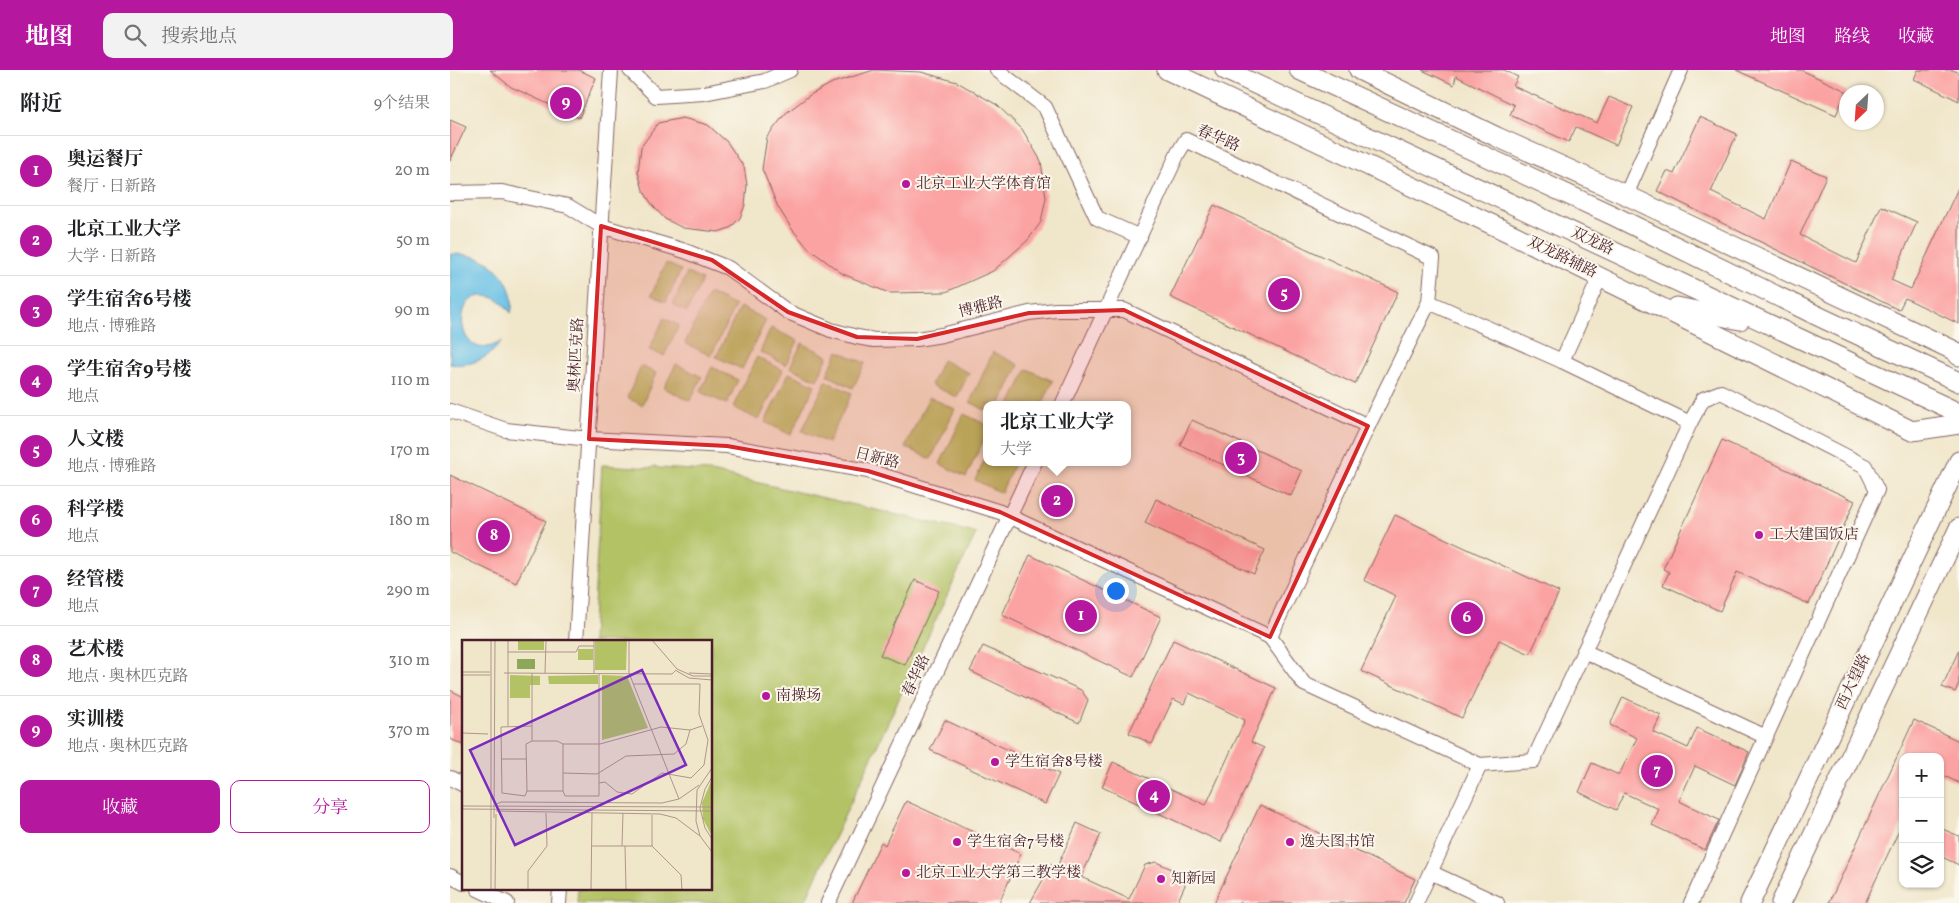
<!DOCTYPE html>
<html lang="zh">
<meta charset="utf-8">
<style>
:root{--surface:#fff;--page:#f2f2f2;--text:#202124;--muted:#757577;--line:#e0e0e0;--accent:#b5179e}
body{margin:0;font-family:Vollkorn,"Noto Serif SC",serif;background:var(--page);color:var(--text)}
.controls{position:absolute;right:15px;bottom:15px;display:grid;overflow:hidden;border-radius:10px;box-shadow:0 1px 4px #0004}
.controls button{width:45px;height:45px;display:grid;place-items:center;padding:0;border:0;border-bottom:1px solid var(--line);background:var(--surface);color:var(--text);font:25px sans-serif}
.compass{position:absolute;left:1389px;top:15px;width:45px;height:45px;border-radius:50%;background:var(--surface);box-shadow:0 1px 4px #0004;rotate:205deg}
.you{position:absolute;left:665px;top:520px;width:18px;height:18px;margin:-12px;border:4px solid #fff;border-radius:50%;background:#1a73e8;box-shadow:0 0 0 8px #1a73e833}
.badge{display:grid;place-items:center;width:32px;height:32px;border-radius:50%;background:var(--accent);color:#fff;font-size:16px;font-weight:700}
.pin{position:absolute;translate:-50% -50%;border:2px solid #fff;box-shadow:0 1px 5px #0006}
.popup{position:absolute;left:533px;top:331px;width:148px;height:65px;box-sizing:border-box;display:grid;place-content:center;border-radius:10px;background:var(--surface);filter:drop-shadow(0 1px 4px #0005);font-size:16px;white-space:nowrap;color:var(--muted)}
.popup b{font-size:19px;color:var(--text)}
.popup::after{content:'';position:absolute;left:50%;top:100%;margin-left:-10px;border:10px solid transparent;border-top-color:var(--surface)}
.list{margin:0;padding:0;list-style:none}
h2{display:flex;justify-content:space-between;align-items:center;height:65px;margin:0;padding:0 20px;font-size:21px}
h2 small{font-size:16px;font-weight:400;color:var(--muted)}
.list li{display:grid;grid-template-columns:32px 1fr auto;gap:15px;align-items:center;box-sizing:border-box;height:70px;padding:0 20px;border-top:1px solid var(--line)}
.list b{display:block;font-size:19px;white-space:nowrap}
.list p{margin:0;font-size:16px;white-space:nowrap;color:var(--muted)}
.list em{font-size:16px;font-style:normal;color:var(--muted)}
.actions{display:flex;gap:10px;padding:15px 20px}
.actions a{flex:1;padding:11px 0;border:1px solid var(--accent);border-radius:10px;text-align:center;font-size:18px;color:var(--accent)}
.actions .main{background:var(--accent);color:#fff}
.icon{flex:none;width:28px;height:28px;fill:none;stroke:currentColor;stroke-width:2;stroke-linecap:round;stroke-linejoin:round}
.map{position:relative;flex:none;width:1509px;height:833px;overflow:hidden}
header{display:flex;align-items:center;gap:30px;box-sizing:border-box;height:70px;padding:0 25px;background:var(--accent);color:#fff}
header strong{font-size:24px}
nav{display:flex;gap:28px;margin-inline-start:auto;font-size:18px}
.search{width:350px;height:45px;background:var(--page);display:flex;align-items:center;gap:12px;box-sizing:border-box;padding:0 18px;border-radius:10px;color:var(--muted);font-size:19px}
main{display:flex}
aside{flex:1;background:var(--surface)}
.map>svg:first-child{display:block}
</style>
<header>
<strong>地图</strong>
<div class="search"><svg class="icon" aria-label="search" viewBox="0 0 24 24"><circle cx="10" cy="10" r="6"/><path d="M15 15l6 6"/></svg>搜索地点</div>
<nav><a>地图</a><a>路线</a><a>收藏</a></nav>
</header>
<main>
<aside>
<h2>附近<small>9个结果</small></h2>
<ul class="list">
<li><span class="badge">1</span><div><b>奥运餐厅</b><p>餐厅 · 日新路</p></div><em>20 m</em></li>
<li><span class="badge">2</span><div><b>北京工业大学</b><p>大学 · 日新路</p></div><em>50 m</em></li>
<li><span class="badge">3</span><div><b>学生宿舍6号楼</b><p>地点 · 博雅路</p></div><em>90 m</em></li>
<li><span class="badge">4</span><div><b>学生宿舍9号楼</b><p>地点</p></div><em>110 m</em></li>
<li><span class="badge">5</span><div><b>人文楼</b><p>地点 · 博雅路</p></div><em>170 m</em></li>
<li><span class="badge">6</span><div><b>科学楼</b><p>地点</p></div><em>180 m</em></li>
<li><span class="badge">7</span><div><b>经管楼</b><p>地点</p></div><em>290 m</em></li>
<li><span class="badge">8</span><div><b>艺术楼</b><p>地点 · 奥林匹克路</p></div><em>310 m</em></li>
<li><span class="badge">9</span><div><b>实训楼</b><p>地点 · 奥林匹克路</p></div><em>370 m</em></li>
</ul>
<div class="actions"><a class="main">收藏</a><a>分享</a></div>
</aside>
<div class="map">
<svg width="1509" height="833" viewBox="0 0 1509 833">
<rect width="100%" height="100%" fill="#fbf7ec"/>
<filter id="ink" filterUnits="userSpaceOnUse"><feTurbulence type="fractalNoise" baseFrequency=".02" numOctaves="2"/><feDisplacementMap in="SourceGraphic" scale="10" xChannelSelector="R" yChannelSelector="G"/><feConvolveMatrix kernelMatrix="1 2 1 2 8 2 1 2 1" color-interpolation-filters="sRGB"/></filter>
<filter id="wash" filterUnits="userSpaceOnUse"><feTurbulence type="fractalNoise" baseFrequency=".0096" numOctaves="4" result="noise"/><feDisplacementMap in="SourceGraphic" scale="20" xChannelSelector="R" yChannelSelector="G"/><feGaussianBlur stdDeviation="1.12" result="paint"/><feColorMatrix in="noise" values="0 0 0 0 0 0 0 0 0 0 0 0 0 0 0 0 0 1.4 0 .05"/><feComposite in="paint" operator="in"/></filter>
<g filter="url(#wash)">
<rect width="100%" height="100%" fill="#f0e6ca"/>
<!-- green -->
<g fill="#b2c265" stroke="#7e7048">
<path d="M216 193 231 200 216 232 201 225Z"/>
<path d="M237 203 252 210 237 242 223 235Z"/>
<path d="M259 223 285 236 261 286 235 273Z"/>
<path d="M290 237 316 250 292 299 266 287Z"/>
<path d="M214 248 229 255 214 286 199 280Z"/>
<path d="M321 258 348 271 336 295 310 282Z"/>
<path d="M352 273 378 286 367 310 340 297Z"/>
<path d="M388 281 415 293 403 318 377 305Z"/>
<path d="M543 282 569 295 550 335H537V341L520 332Z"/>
<path d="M307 287 333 300 309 350 283 337Z"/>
<path d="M492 290 519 303 507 327 481 315Z"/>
<path d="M226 294 252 307 240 331 214 318Z"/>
<path d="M191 296 206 303 192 335 177 328Z"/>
<path d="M262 297 288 310 277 334 250 322Z"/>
<path d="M577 299 603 311 592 335H560Z"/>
<path d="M339 303 365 315 341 365 315 352Z"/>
<path d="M376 311 402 323 378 373 352 361Z"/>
<path d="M479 327 505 339 481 389 455 377Z"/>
<path d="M514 344 537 355V363L516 407 490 394Z"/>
<path d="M537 385V392H565L551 423 525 410Z"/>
<path d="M152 395 202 398 204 396 209 398 257 401 526 463 354 833H127L128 819H261V572H142Z"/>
</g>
<!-- water -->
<path fill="#69c1e6" stroke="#5a7088" d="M0 184C11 184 21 185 31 189 51 197 67 222 61 243 53 232 46 226 32 226 0 226 8 299 52 271 40 288 21 297 0 294Z"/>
<g id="blocks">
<!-- building -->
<g fill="#fba3a2">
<path d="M40 0H129L146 8 129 48 61 17Z"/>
<path d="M424 0 471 2 507 12 547 35 572 59 591 91 596 128 591 152 578 170 543 201 496 222 439 223 393 204 358 178 342 159 328 137 312 99 317 67 336 43 360 25 382 13Z"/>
<path d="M972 0H1054L1068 7 1063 16 1147 53 1159 27 1183 37 1166 75 1126 57 1119 72 1060 45 1064 35 1006 6 1004 15Z"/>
<path d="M1286 0H1351L1396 21V33L1392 31 1386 45Z"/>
<path d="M1468 0H1503L1509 3V31L1464 9Z"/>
<path d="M1250 47 1287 64 1261 122 1316 149 1341 91 1376 106 1350 165 1406 193 1431 136 1467 152 1441 210 1461 219 1509 116V254L1455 228 1449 240 1207 121 1217 101 1224 104Z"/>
<path d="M233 48 258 55 277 72 294 97 297 115 295 135 290 148 280 158 268 162 233 158 215 149 203 136 193 120 188 102 191 77 208 53Z"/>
<path d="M0 50 16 57 0 91Z"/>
<path d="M764 135 948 222 905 314 720 227Z"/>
<path d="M742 350 852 401 841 426 730 375Z"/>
<path d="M1272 370 1405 431 1359 534 1287 502 1270 541 1213 515 1219 502 1213 499Z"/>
<path d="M0 405 96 451 66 513 0 482Z"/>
<path d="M706 429 815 480 804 504 695 453Z"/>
<path d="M945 445 1109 522 1080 584 1049 570 1012 648 911 601 946 526 914 510Z"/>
<path d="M580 485 711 547 683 607 552 545Z"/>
<path d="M465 510 489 521 455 595 430 585Z"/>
<path d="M723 570 826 618 801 672 814 678 771 772 652 717 663 692 756 735 795 650 739 623 734 634 723 629 702 674 679 663Z"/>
<path d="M533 576 631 620 638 630 629 653 520 601Z"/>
<path d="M1509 580V613L1505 622 1492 617Z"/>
<path d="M0 620 14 627V675L0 669Z"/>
<path d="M1173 627 1211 645 1203 662 1238 678 1247 658 1299 682 1285 715 1245 696 1229 731 1269 750 1255 780 1202 755 1209 739 1174 723 1166 740 1129 722 1142 693 1169 705 1187 668 1160 655Z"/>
<path d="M495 650 609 704 595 734 480 680Z"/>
<path d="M1464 650 1509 671V713L1490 704V687H1453V752L1415 833H1379Z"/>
<path d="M456 731 571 784 549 833H402L431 772 435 775Z"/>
<path d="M810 735 965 809 954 833H764Z"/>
<path d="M627 753 651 764 631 807 679 829 695 795 706 792 731 803 735 815 727 833H580L602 794 607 797Z"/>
<path d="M1490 758 1509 766V795L1490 786Z"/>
</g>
</g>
</g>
<g filter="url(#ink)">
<use href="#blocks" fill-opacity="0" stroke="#846563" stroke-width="1"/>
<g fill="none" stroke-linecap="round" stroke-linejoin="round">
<defs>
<g id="minor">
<path d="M180 0 206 26 254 23 315 11 340 0"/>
<path d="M547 0 595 37 647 148 690 167"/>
<path d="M0 123 52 122 118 136 151 156 235 181 278 198 338 242 381 260 407 267 424 270 467 269 492 265 579 243 606 240H674L918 356"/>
<path d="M1176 125 1231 0"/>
<path d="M979 232 1112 291 1240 353 1083 691 1030 695 854 614 820 567 918 356Z"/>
<path d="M1112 291 1150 207"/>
<path d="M612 335 728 83 736 70 983 188 979 232"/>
<path d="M0 341 56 360 139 369 277 376 418 401 550 442 820 567"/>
<path d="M1240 353 1253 329 1271 322 1415 396 1427 420 1241 833"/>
<path d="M126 572 161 0"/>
<path d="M1134 581 1316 667"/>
<path d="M0 708 14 715"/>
<path d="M980 802 1047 833"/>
<path d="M0 806 14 813"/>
<path d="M28 819 57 833"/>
<path d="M109 833 110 819"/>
<path d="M378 833 585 392"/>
<path d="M966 833 1030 695"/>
</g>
<g id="major">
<path d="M717 0 1064 165 1462 361 1509 354"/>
<path d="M775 0 1509 343"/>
<path d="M849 0 1164 146 1372 248 1509 312"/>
<path d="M909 0 1047 67 1176 125 1505 281 1509 286"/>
<path d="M1227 237 1290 250"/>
<path d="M1300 833 1509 391"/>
<path d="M1331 833 1509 458"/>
</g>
</defs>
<!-- minor casing -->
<use href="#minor" stroke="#846563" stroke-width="16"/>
<!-- major casing -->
<use href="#major" stroke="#846563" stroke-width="21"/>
<!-- minor -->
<use href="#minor" stroke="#fff" stroke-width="14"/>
<!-- major -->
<use href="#major" stroke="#fff" stroke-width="19"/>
</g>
</g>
<!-- marked area -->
<path fill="#d62828" fill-opacity="0.2" stroke="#d62828" stroke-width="4" stroke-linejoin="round" d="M151 156 262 190 338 242 407 267 467 269 579 243 674 240 918 356 820 567 550 442 418 401 277 376 139 369Z"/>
<!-- markers -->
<g fill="#b5179e" stroke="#fbf7ec" stroke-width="2">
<circle cx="456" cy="114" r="5"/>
<circle cx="1309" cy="465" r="5"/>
<circle cx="316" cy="626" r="5"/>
<circle cx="545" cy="692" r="5"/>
<circle cx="507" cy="772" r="5"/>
<circle cx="840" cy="772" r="5"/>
<circle cx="456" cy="803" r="5"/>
<circle cx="711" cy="809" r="5"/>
</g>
<g text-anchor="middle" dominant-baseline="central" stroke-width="4" stroke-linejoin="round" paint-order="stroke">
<!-- street labels -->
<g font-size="15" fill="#4a1f2b" stroke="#fbf7ec">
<text transform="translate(768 69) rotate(23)">春华路</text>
<text transform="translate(1142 172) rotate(25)">双龙路</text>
<text transform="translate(1112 188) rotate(26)">双龙路辅路</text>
<text transform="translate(531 238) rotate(-14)">博雅路</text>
<text transform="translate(127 285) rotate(-87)">奥林匹克路</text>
<text transform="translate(427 389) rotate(14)">日新路</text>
<text transform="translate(467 606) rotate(-65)">春华路</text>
<text transform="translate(1404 612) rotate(-65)">西大望路</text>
</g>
<!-- poi labels -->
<g font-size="15" fill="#4a1f2b" stroke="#fbf7ec" text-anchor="start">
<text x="466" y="114">北京工业大学体育馆</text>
<text x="1319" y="465">工大建国饭店</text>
<text x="326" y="626">南操场</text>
<text x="555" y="692">学生宿舍8号楼</text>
<text x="517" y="772">学生宿舍7号楼</text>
<text x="850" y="772">逸夫图书馆</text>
<text x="466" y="803">北京工业大学第三教学楼</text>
<text x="721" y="809">知新园</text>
</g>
</g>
<!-- overview -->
<g transform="translate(12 570)">
<rect width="250" height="250" fill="#f0e6ca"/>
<path d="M56 0H82V10H56ZM133 0H165L164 30H133ZM116 9H131V20H116ZM48 35 78 36V45H68V58H48ZM136 35V44H87L86 36ZM140 35 165 36 186 88 140 100ZM250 139V196L241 179 240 163Z" fill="#b2c265"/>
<path d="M55 19H73V29H55Z" fill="#8da85a"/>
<path fill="none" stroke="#ae968a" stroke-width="1" d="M46 0V86M132 0V33M167 0V33L217 159M190 0 215 29 231 36H250M46 12H114L117 6H132M213 30 227 38 250 40M0 32H28M42 33 210 34 213 31M70 33V101M83 33 84 0M227 33 250 34M0 35H28M0 93 26 94M70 101H95L101 104V151H65L64 104ZM101 104H138L199 87 228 90 240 86M39 119H64M250 128 235 150 234 181 238 196 250 212M101 133 135 134 164 116 212 114 224 104 228 90M250 137 243 149 238 168 243 188 250 199M137 143 143 142 155 152 170 154 200 133 229 138 242 125 246 100 237 74 238 44H171M65 151 63 156 40 153 39 87 70 86M101 151 103 156H137V33M33 165 39 162 200 163 217 159 237 145M0 166 250 167M0 169 250 171M34 171 198 174 214 178 238 196M190 175V206M32 178 33 0M130 206H190L219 235 220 250M160 206 161 173M163 206 164 250M29 250V0M33 250 34 174M66 250V231L85 206 84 173M129 250 130 173"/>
<path fill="#7b2cbf" fill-opacity="0.15" stroke="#7b2cbf" stroke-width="2.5" d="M180 30 224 125 53 205 8 110Z"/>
<rect width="250" height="250" fill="none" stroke="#4a1f2b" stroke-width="2.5"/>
</g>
</svg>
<div class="controls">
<button>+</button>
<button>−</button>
<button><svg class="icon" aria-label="layers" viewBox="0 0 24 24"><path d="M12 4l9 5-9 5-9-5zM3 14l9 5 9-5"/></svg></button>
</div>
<svg class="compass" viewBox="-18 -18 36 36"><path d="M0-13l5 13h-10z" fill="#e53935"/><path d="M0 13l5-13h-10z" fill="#757577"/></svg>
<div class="you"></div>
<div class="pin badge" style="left:631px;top:546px">1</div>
<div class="pin badge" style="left:607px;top:431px">2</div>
<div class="popup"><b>北京工业大学</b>大学</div>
<div class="pin badge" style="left:791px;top:388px">3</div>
<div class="pin badge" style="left:704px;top:726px">4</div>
<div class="pin badge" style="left:834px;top:224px">5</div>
<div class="pin badge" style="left:1017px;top:548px">6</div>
<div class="pin badge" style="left:1207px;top:701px">7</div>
<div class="pin badge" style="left:44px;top:466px">8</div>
<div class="pin badge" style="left:116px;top:33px">9</div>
</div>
</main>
